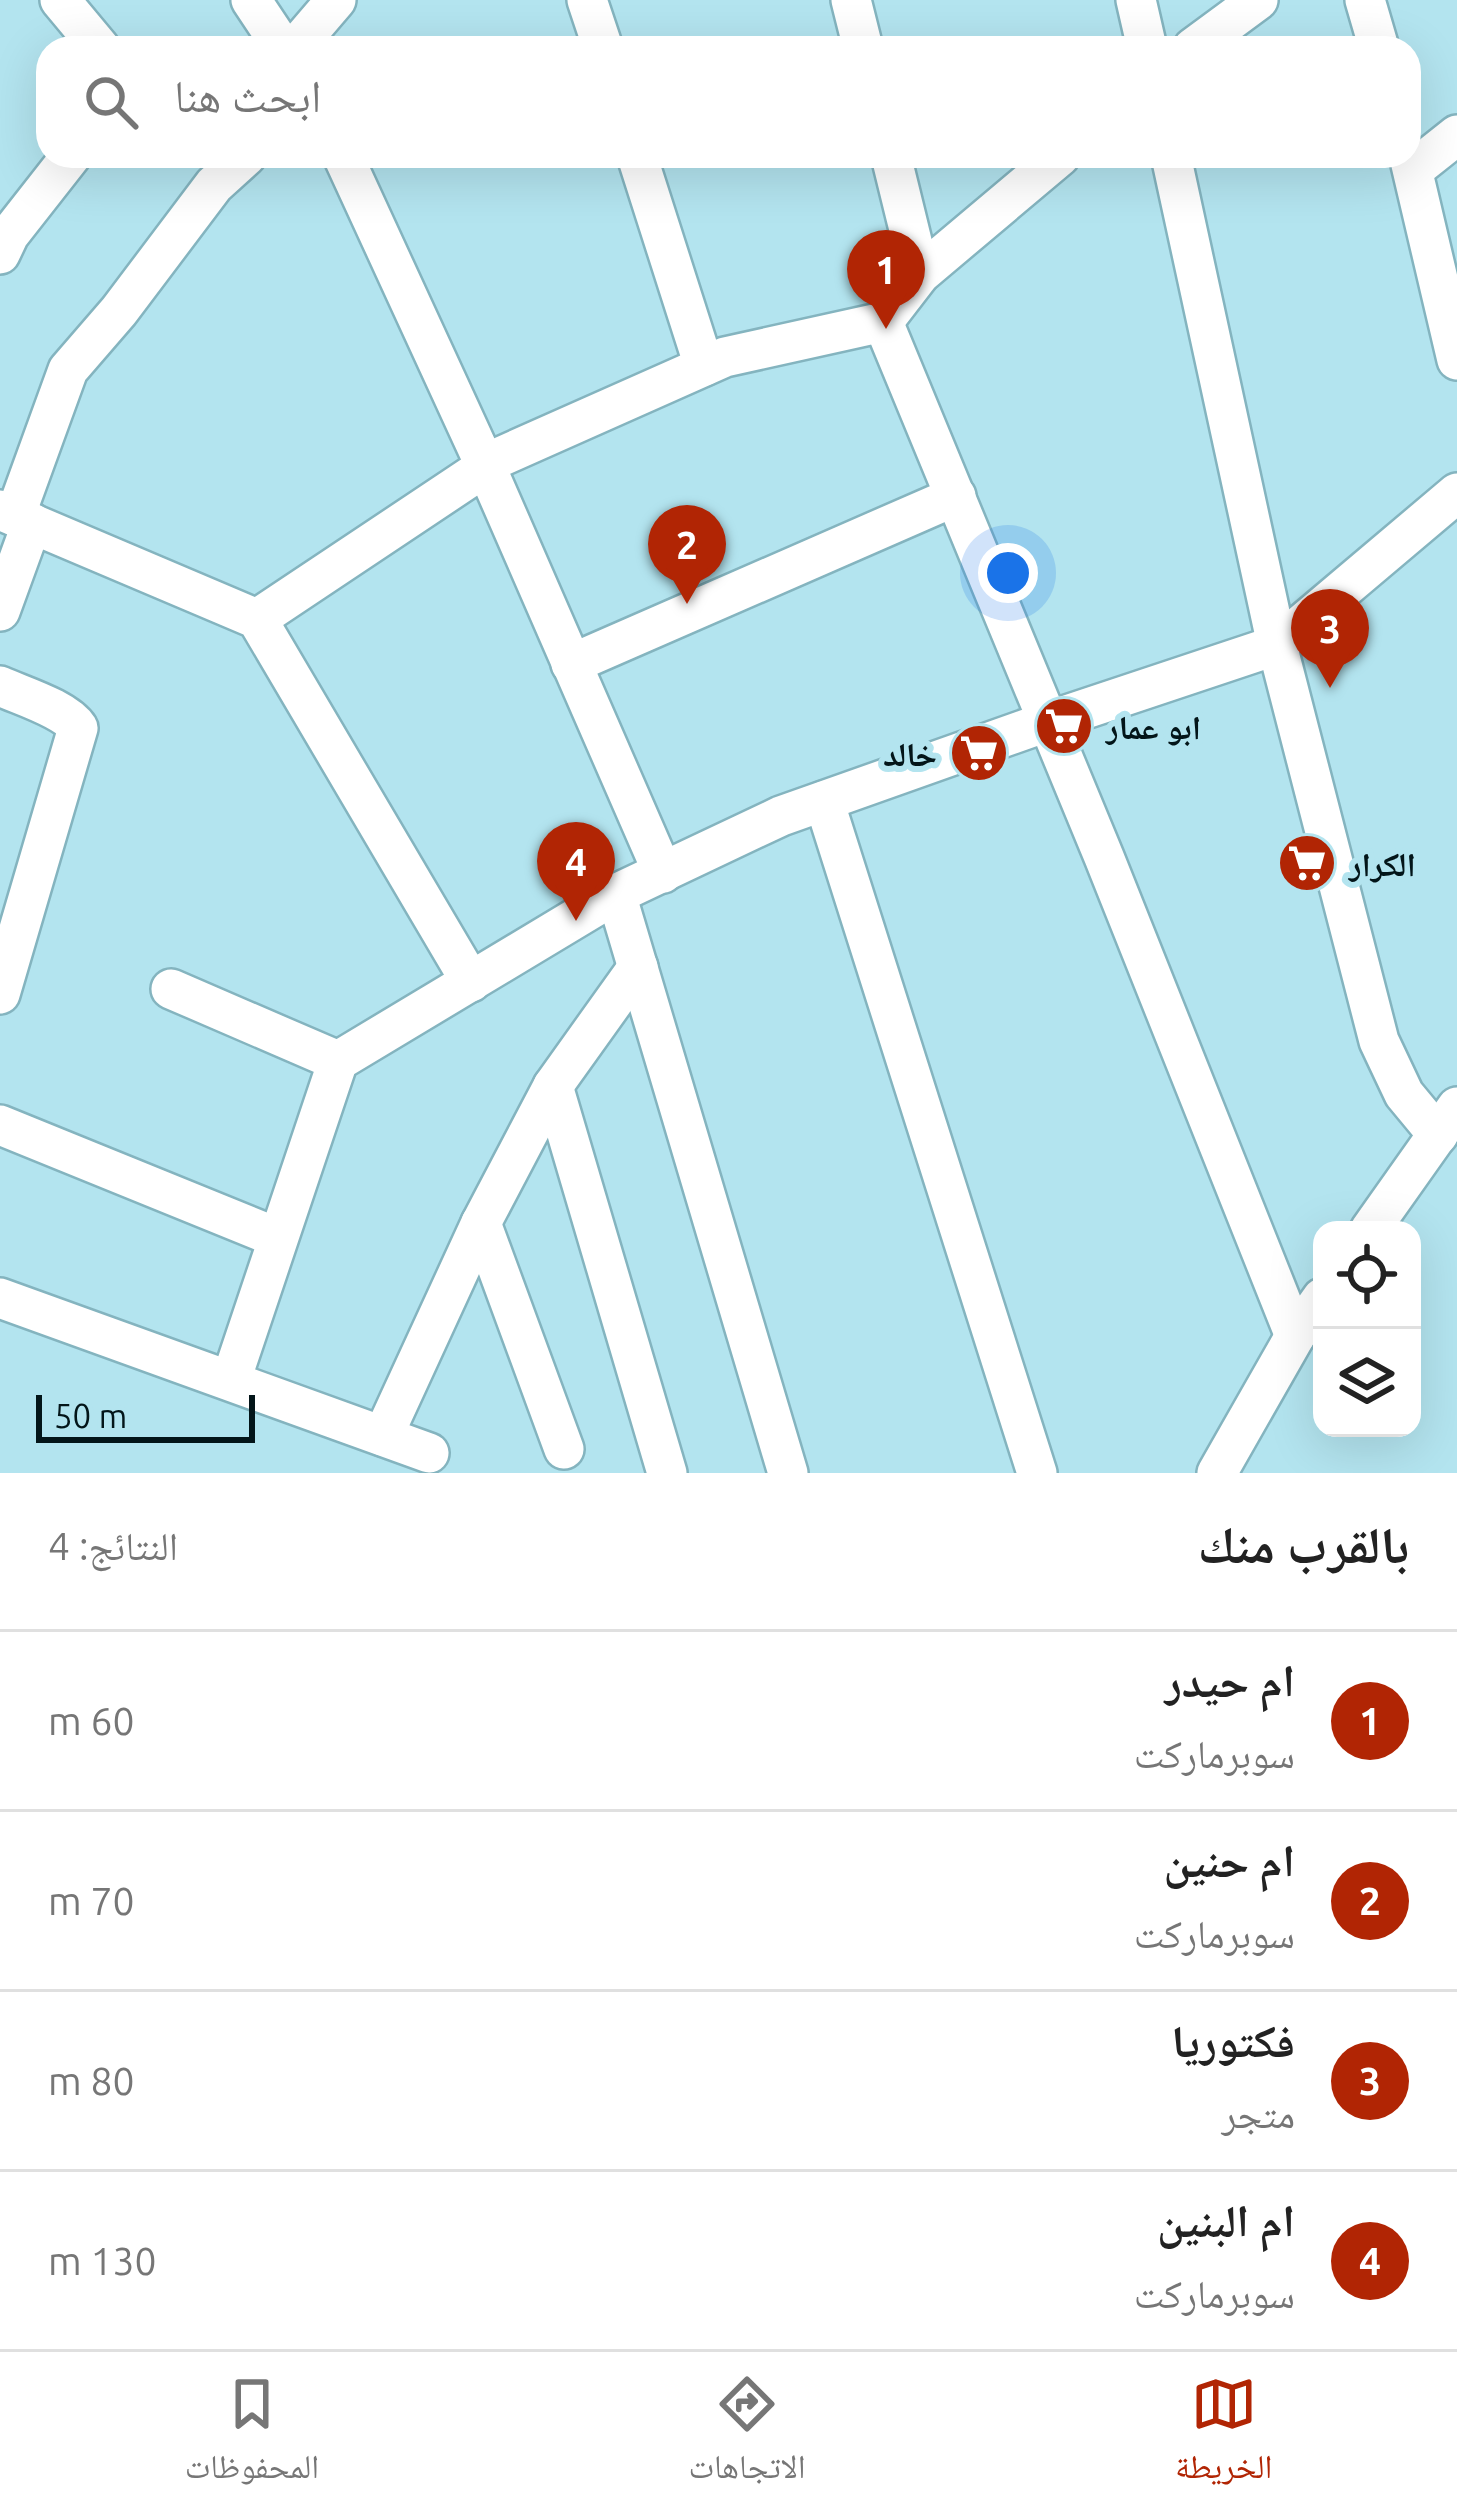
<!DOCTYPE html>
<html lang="ar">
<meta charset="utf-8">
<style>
:root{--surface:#fff;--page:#f6f6f6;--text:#222;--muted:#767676;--line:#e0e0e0;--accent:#b12504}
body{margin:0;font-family:Ubuntu,"Noto Naskh Arabic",sans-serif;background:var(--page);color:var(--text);direction:rtl}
.controls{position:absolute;right:36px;bottom:36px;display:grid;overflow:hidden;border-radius:24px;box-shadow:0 12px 48px #0002}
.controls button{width:108px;height:108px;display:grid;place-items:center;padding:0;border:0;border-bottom:3px solid var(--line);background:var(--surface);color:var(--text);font:60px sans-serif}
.scale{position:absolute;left:36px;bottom:30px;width:219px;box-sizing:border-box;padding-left:12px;border:6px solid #031519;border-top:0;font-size:33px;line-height:42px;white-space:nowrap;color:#031519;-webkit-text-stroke:9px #b3e4ef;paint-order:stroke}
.you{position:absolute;left:1008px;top:573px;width:42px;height:42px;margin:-30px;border:9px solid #fff;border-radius:50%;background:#1a73e8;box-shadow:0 0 0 18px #1a73e833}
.badge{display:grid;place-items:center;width:78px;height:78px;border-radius:50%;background:var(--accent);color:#fff;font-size:39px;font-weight:700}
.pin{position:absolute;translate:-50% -99px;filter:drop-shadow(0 3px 6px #0008)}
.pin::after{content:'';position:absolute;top:63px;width:42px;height:36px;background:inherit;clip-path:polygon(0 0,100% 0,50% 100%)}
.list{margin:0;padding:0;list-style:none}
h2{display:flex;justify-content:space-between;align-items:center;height:156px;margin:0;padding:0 48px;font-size:51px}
h2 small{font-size:39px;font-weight:400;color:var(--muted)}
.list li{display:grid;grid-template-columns:78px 1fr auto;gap:36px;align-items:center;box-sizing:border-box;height:180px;padding:0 48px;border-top:3px solid var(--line)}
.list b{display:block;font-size:45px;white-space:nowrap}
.list p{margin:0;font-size:39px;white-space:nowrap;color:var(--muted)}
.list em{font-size:39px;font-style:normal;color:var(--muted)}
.icon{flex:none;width:66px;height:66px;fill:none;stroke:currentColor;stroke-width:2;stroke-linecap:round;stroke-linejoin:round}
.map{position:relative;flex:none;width:1457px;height:1473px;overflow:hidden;direction:ltr}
.search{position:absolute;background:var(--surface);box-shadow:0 12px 48px #0002;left:36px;right:36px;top:36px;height:132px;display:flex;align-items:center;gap:30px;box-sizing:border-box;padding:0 42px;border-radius:36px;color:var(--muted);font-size:45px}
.sheet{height:876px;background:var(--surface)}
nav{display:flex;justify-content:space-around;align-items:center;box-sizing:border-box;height:168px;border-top:3px solid var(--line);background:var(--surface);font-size:33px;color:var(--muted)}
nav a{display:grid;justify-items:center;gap:6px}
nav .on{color:var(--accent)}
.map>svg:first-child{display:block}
</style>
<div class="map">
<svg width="1457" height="1473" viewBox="0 0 1457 1473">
<rect width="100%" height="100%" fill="#b3e4ef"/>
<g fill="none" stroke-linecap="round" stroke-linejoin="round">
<defs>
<g id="minor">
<path d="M60 0 100 48"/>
<path d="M251 0 283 48"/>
<path d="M587 0 603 48"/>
<path d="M851 0 863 48"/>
<path d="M1136 0 1147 48"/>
<path d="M1365 0 1379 48"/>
<path d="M295 48 336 0"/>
<path d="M1193 48 1258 0"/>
<path d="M343 156 486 467 663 873"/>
<path d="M637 156 704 366"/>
<path d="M891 156 920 274"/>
<path d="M1171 156 1277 645 1379 1041 1404 1094 1438 1135"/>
<path d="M1409 156 1457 360"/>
<path d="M1413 170 1457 135"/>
<path d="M0 254 9 235 71 156"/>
<path d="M883 322 1104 857 1295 1336"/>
<path d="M0 510 257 619 471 982"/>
<path d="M15 516 68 370 119 311 214 185 246 156"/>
<path d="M0 611 32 523"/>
<path d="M257 619 500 457 725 357 883 322 920 274 1060 156"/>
<path d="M571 664 956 496"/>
<path d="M0 686C22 696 66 709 78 728L0 994"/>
<path d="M824 801 1037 1473"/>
<path d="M616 894 788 1473"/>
<path d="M171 989 338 1061"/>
<path d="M553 1086 667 1473"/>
<path d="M0 1125 278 1238"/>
<path d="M481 1223 564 1449"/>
<path d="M1370 1230 1457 1107"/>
<path d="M0 1298 429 1453"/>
<path d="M231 1380 338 1061 616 894 781 816 1049 721 1277 645 1457 493"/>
<path d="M383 1436 481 1223 553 1086 638 967"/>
<path d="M1217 1473 1295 1336 1322 1298"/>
</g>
</defs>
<!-- minor casing -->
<use href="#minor" stroke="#84b4bf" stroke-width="44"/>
<!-- minor -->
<use href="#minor" stroke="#fff" stroke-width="39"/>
</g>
<!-- icons -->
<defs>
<symbol id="supermarket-disc" viewBox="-11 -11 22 22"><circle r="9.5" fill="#b12504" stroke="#b3e4ef"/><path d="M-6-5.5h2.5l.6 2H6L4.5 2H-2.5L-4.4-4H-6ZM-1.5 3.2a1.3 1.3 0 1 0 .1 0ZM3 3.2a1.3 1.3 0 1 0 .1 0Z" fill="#fff"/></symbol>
</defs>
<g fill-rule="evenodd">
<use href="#supermarket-disc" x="1031" y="693" width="66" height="66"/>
<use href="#supermarket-disc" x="946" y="720" width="66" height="66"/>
<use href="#supermarket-disc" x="1274" y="830" width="66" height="66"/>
</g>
<g text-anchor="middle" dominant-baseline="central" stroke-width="12" stroke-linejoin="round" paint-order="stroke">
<!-- poi labels -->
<g font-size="33" font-weight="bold" fill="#031519" stroke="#b3e4ef" text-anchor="start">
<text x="1106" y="726">ابو عمار</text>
<text x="937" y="753" text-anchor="end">خالد</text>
<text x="1349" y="863">الكرار</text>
</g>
</g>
</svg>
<div class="controls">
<button><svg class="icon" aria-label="locate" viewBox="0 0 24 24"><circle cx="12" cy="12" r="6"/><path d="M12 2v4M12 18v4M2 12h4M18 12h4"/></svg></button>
<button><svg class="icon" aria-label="layers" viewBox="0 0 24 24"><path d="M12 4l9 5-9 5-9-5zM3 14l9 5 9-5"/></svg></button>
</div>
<div class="scale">50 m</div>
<div class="you"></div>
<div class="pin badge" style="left:886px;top:329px">1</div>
<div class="pin badge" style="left:687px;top:604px">2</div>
<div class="pin badge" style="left:1330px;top:688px">3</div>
<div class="pin badge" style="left:576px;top:921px">4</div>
<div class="search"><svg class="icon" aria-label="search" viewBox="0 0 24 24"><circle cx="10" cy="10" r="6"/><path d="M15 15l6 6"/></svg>ابحث هنا</div>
</div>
<section class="sheet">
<h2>بالقرب منك<small>النتائج: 4</small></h2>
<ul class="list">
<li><span class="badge">1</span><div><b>ام حيدر</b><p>سوبرماركت</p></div><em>60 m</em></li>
<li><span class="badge">2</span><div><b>ام حنين</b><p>سوبرماركت</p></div><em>70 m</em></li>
<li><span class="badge">3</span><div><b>فكتوريا</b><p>متجر</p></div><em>80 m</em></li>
<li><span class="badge">4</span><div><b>ام البنين</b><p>سوبرماركت</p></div><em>130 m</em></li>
</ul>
</section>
<nav>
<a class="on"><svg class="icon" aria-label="map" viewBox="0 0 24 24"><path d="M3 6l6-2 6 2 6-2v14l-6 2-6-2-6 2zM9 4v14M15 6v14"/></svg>الخريطة</a>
<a><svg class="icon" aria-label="directions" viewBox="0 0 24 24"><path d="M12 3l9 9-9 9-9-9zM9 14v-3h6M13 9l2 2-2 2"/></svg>الاتجاهات</a>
<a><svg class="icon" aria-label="saved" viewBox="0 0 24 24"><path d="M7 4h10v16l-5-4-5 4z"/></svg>المحفوظات</a>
</nav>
